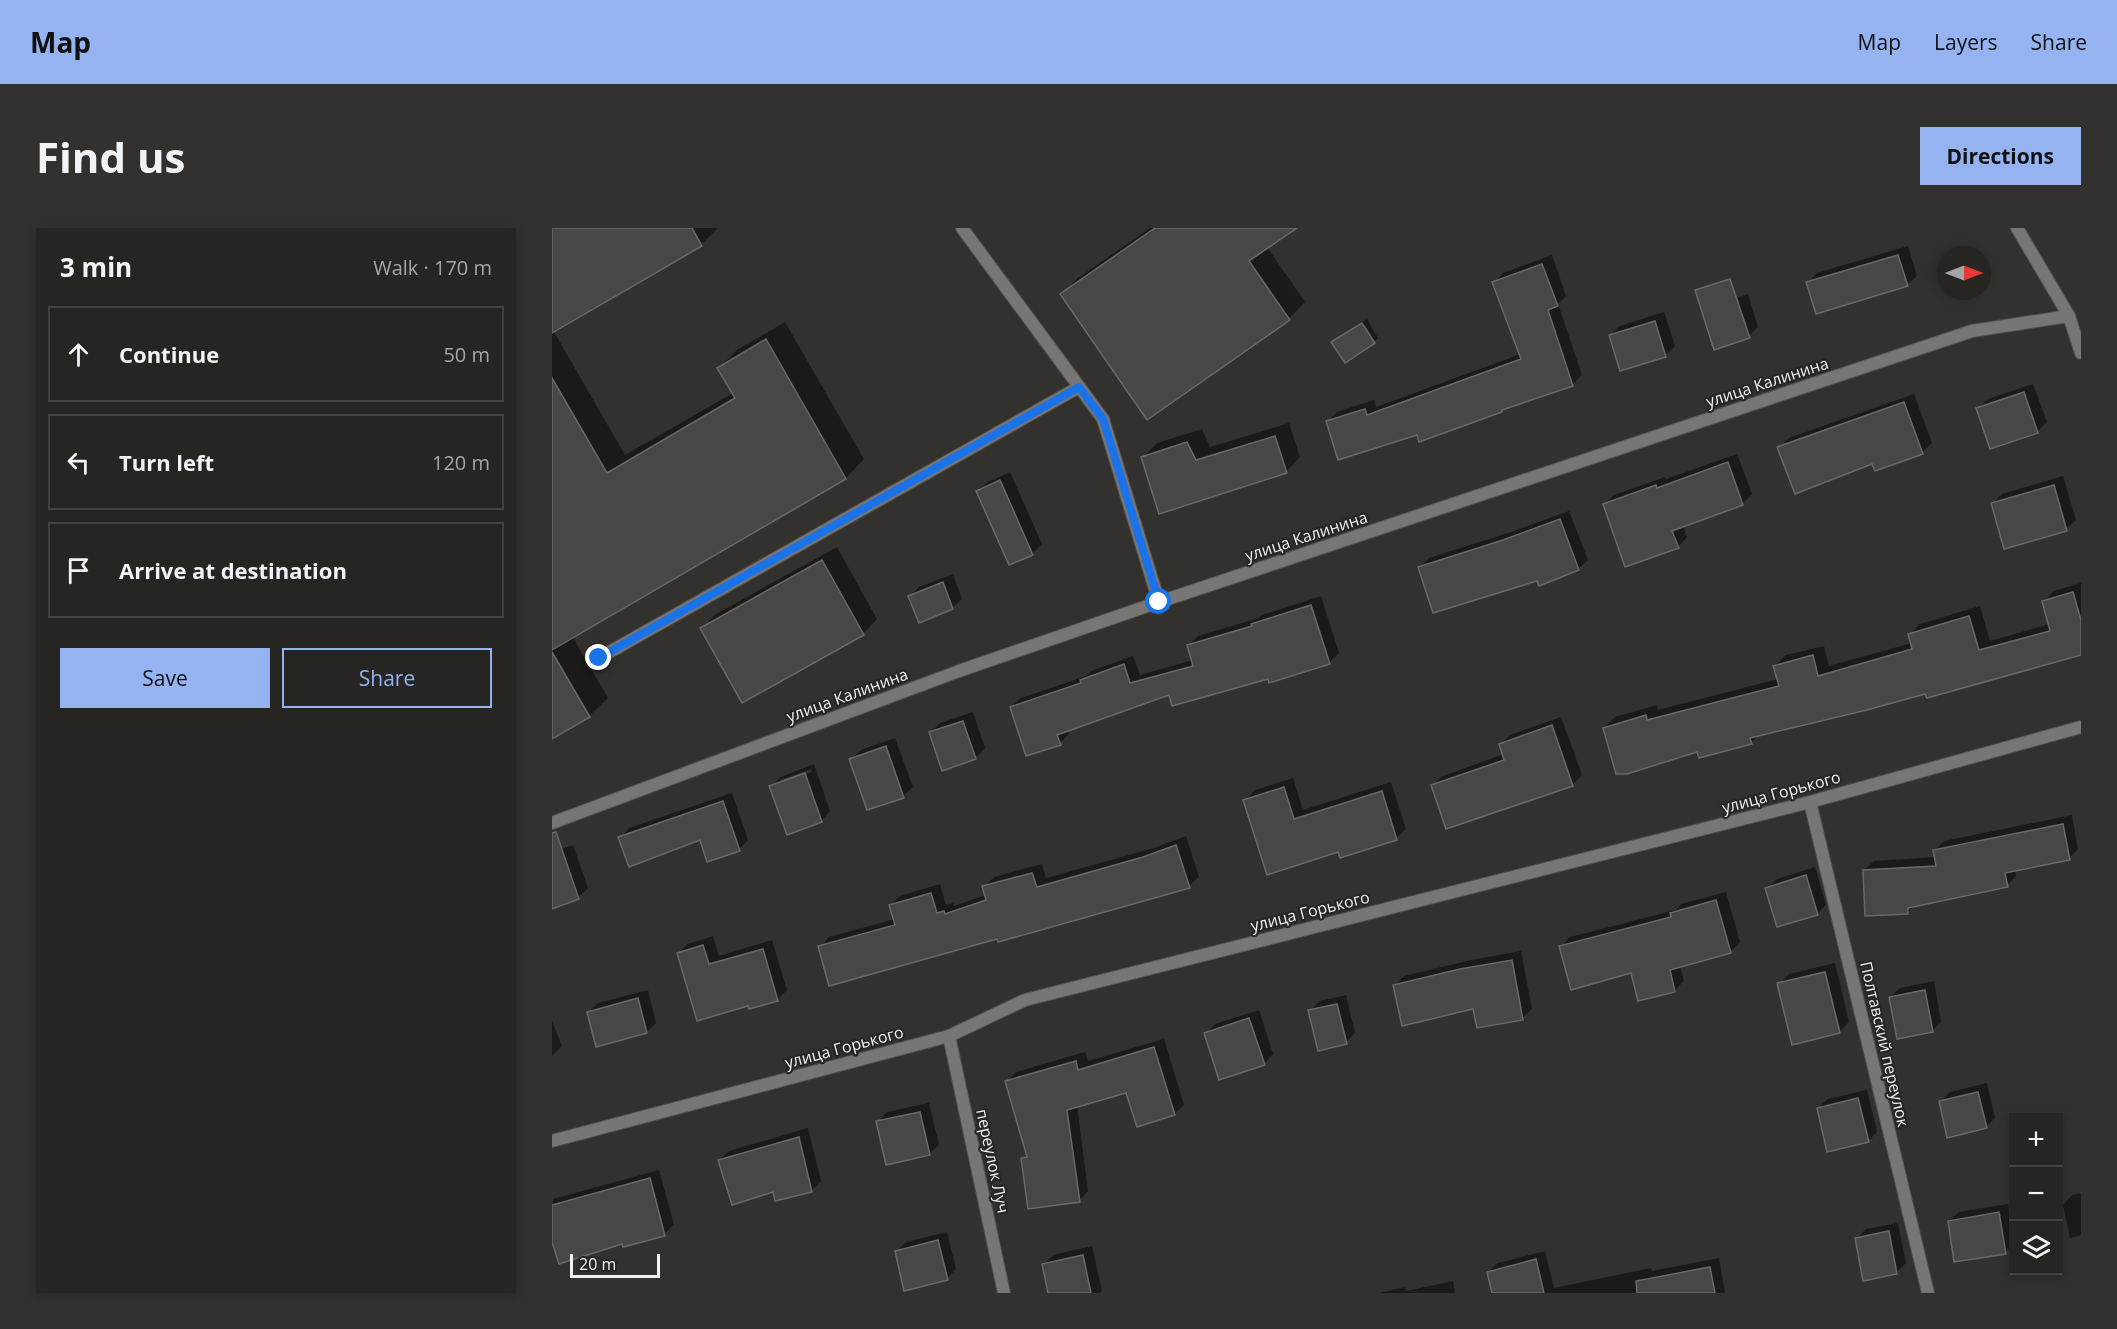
<!DOCTYPE html>
<meta charset="utf-8">
<style>
:root{--surface:#262522;--page:#32312f;--text:#f1f3f6;--muted:#a4a5a5;--line:#424240;--accent:#95b2f1}
body{margin:0;font-family:"Open Sans",sans-serif;background:var(--page);color:var(--text)}
.controls{position:absolute;right:18px;bottom:18px;display:grid;overflow:hidden;border-radius:0px;box-shadow:0 3px 9px #0003}
.controls button{width:54px;height:54px;display:grid;place-items:center;padding:0;border:0;border-bottom:2px solid var(--line);background:var(--surface);color:var(--text);font:30px sans-serif}
.compass{position:absolute;left:1385px;top:18px;width:54px;height:54px;border-radius:50%;background:var(--surface);box-shadow:0 3px 9px #0003;rotate:90deg}
.scale{position:absolute;left:18px;bottom:15px;width:90px;box-sizing:border-box;padding-left:6px;border:3px solid #f2f1ef;border-top:0;font-size:16px;line-height:21px;white-space:nowrap;color:#f2f1ef;-webkit-text-stroke:4px #292724;paint-order:stroke}
.stop{position:absolute;width:18px;height:18px;margin:-14px;border:4px solid #1a73e8;border-radius:50%;background:#fff}
.stop.end{background:#1a73e8;border-color:#fff;box-shadow:0 2px 6px #0008}
.list{margin:0;padding:0;list-style:none}
h2{display:flex;justify-content:space-between;align-items:center;height:78px;margin:0;padding:0 24px;font-size:26px}
h2 small{font-size:20px;font-weight:400;color:var(--muted)}
.list li{display:grid;grid-template-columns:39px 1fr auto;gap:18px;align-items:center;box-sizing:border-box;height:96px;margin:0 12px 12px;padding:0 12px;border:2px solid var(--line);border-radius:0px}
.list b{display:block;font-size:22px;white-space:nowrap}
.list em{font-size:20px;font-style:normal;color:var(--muted)}
.actions{display:flex;gap:12px;padding:18px 24px}
.actions a{flex:1;padding:14px 0;border:2px solid var(--accent);border-radius:0px;text-align:center;font-size:21px;color:var(--accent)}
.actions .main{background:var(--accent);color:#111}
.icon{flex:none;width:33px;height:33px;fill:none;stroke:currentColor;stroke-width:2;stroke-linecap:round;stroke-linejoin:round}
.map{position:relative;flex:none;width:1529px;height:1065px;overflow:hidden;border-radius:0px}
header{display:flex;align-items:center;gap:36px;box-sizing:border-box;height:84px;padding:0 30px;background:var(--accent);color:#111}
header strong{font-size:28px}
nav{display:flex;gap:33px;margin-inline-start:auto;font-size:21px}
.intro{display:flex;align-items:center;justify-content:space-between;box-sizing:border-box;height:144px;padding:0 36px}
h1{margin:0;font-size:42px}
.button{padding:15px 27px;border-radius:0px;background:var(--accent);color:#111;font-size:21px;font-weight:700}
main{display:flex;gap:36px;padding:0 36px}
aside{flex:1;background:var(--surface);border-radius:0px;box-shadow:0 3px 9px #0003}
.map>svg:first-child{display:block}
</style>
<header>
<strong>Map</strong>
<nav><a>Map</a><a>Layers</a><a>Share</a></nav>
</header>
<div class="intro"><h1>Find us</h1><a class="button">Directions</a></div>
<main>
<aside>
<h2>3 min<small>Walk · 170 m</small></h2>
<ul class="list">
<li><svg class="icon" aria-label="ahead" viewBox="0 0 24 24"><path d="M12 20V5M6 11l6-6 6 6"/></svg><div><b>Continue</b></div><em>50 m</em></li>
<li><svg class="icon" aria-label="left" viewBox="0 0 24 24"><path d="M17 20v-9H6M10 6l-5 5 5 5"/></svg><div><b>Turn left</b></div><em>120 m</em></li>
<li><svg class="icon" aria-label="arrive" viewBox="0 0 24 24"><path d="M6 21V4h12l-3 4 3 4H6"/></svg><div><b>Arrive at destination</b></div></li>
</ul>
<div class="actions"><a class="main">Save</a><a>Share</a></div>
</aside>
<div class="map">
<svg width="1529" height="1065" viewBox="0 0 1529 1065">
<rect width="100%" height="100%" fill="#33312e"/>
<!-- shadow -->
<g fill="#0007" fill-rule="evenodd">
<path d="M0 0H166L149 17 1 102 73 227 181 165 167 140 185 122 233 94 312 231 294 250 20 408 56 470 37 488 0 510Z"/>
<path d="M598 0H743L715 19 753 74 737 91 510 66 526 50Z"/>
<path d="M1356 18 1365 48 1355 57 1256 55 1265 45Z"/>
<path d="M1000 27 1014 68 1006 76 1030 147 1021 156 954 179 950 183 866 205 776 193 785 184 822 172 824 179 969 126 942 55 951 45Z"/>
<path d="M1196 66 1206 99 1197 108 1162 77Z"/>
<path d="M1112 84 1123 118 1113 128 1058 107 1068 98Z"/>
<path d="M815 91 826 110 822 114H781Z"/>
<path d="M1481 156 1495 194 1485 204 1426 180 1436 171Z"/>
<path d="M1362 166 1380 215 1370 224 1321 234 1227 220 1237 210Z"/>
<path d="M737 195 748 229 734 244 591 229 605 215 650 201 658 219Z"/>
<path d="M1185 226 1200 266 1190 276 1131 297 1135 309 1126 319 1052 277 1062 267 1113 249 1114 251Z"/>
<path d="M458 244 490 316 481 325 458 335 426 263 436 254Z"/>
<path d="M1511 248 1524 292 1514 301 1441 275 1450 266Z"/>
<path d="M1017 283 1036 332 1026 341 986 351 868 339 877 330 959 304Z"/>
<path d="M285 319 325 391 311 406 191 473 150 400 164 386Z"/>
<path d="M401 346 410 371 400 380 358 368 367 359Z"/>
<path d="M1529 355V426L1208 506 1199 515 1146 523 1052 500 1063 489 1105 477 1106 482 1226 451 1223 438 1234 427 1272 418 1277 438 1360 415 1358 406 1368 396 1428 378 1438 413 1498 396 1492 373 1502 363Z"/>
<path d="M769 368 787 425 777 435 717 449 618 465 516 502 517 506 508 515 459 479 469 470 534 448 539 443 581 428 588 447 641 432 637 417 646 408 707 390 710 387Z"/>
<path d="M421 484 433 520 423 530 379 504 388 495Z"/>
<path d="M1009 489 1030 547 1021 557H881L891 548 952 526 949 516 958 507Z"/>
<path d="M343 510 361 559 351 568 299 531 309 522Z"/>
<path d="M262 536 278 583 269 593 219 558 229 549ZM259 541 260 544 228 555V552Z"/>
<path d="M741 550 751 582 839 554 854 601 844 610 787 623 693 572 703 562Z"/>
<path d="M180 565 196 612 187 621 149 610H68L77 600Z"/>
<path d="M1520 587 1526 621 1517 630 1463 641 1464 648 1455 657 1362 678 1356 684 1312 642 1322 633 1384 629 1382 623 1392 613Z"/>
<path d="M634 608 647 649 637 658 446 710 268 719 277 709 343 691 339 677 348 668 388 656 394 677 401 675 402 678 434 667 432 659 442 649 490 636 494 650 602 620Z"/>
<path d="M21 617 36 660 26 670 0 679V624Z"/>
<path d="M1263 639 1274 677 1265 686 1215 660 1225 651Z"/>
<path d="M1174 664 1188 714 1178 724 1128 738 1132 753 1122 763 1081 743 1009 719 1018 709 1124 682 1129 676Z"/>
<path d="M161 708 167 728 220 712 235 762 225 772 126 725 136 716Z"/>
<path d="M969 723 980 781 970 790 842 758 852 748 919 732Z"/>
<path d="M1283 735 1297 794 1287 804 1227 756 1237 746Z"/>
<path d="M1382 753 1389 794 1380 803 1338 769 1348 760Z"/>
<path d="M96 762 104 795 95 804 36 784 46 775Z"/>
<path d="M794 767 803 805 794 814 758 783 768 773Z"/>
<path d="M707 782 721 826 712 836 653 806 663 796Z"/>
<path d="M0 793 10 818 0 828Z"/>
<path d="M612 811 632 877 622 886 575 863 525 877 536 963 527 973 470 931 475 926 454 854 464 844 533 824 536 833Z"/>
<path d="M1435 855 1443 890 1434 899 1388 874 1398 864Z"/>
<path d="M1315 862 1325 904 1316 913 1266 880 1276 871Z"/>
<path d="M377 875 387 917 377 926 326 894 335 884Z"/>
<path d="M256 900 269 953 259 963 222 962 167 932 177 923Z"/>
<path d="M107 942 122 997 112 1006 0 1008 1 971Z"/>
<path d="M1529 965V1007L1518 1010 1511 977 1520 967Z"/>
<path d="M1456 976 1462 1016 1453 1024 1397 993 1407 984Z"/>
<path d="M1346 995 1354 1035 1345 1044 1304 1011 1314 1001Z"/>
<path d="M395 1004 404 1041 395 1051 344 1024 354 1014Z"/>
<path d="M540 1018 550 1063 548 1065H498L492 1037 501 1027Z"/>
<path d="M993 1023 1002 1060 1099 1040 1100 1043 1167 1030 1173 1065H942L936 1044 946 1035Z"/>
<path d="M901 1053 903 1065H828L853 1059 854 1063Z"/>
</g>
<!-- building -->
<g fill="#4a4644" stroke="#6c6866" stroke-width="1.5">
<path d="M0 0H140L150 18 0 105Z"/>
<path d="M603 0H745L697 33 738 92 595 192 508 66Z"/>
<path d="M1346 27 1356 58 1264 86 1254 54Z"/>
<path d="M990 36 1006 78 996 82 1021 158 950 182V184L867 214 865 207 786 232 774 193 813 181 815 187 969 131 940 54Z"/>
<path d="M1178 51 1198 110 1162 122 1143 62Z"/>
<path d="M1103 93 1114 129 1068 143 1057 107Z"/>
<path d="M810 95 823 115 793 135 779 114Z"/>
<path d="M214 111 294 251 0 422V150L55 245 183 170 165 140Z"/>
<path d="M1472 164 1486 205 1438 221 1424 180Z"/>
<path d="M1352 174 1371 226 1323 243 1320 236 1243 266 1225 219Z"/>
<path d="M723 208 735 245 607 286 589 229 635 214 644 232Z"/>
<path d="M1176 234 1191 277 1120 303 1127 320 1073 339 1051 276 1104 257 1105 260Z"/>
<path d="M448 252 481 327 457 337 424 263Z"/>
<path d="M1502 257 1515 303 1452 321 1439 275Z"/>
<path d="M1008 291 1027 342 987 358 985 353 881 385 866 339 948 313Z"/>
<path d="M270 332 312 407 190 475 148 400Z"/>
<path d="M391 354 401 381 367 395 356 368Z"/>
<path d="M1521 364 1529 392V427L1375 470 1373 466 1315 482 1198 510 1200 516 1147 530 1145 524 1075 546H1064L1051 500 1094 487 1095 492 1227 458 1221 438 1261 427 1266 448 1360 421 1356 406 1417 388 1427 422 1498 403 1490 373Z"/>
<path d="M759 377 778 436 717 455 716 451 620 478 617 467 505 507 509 517 474 528 458 479 529 455 528 452 572 436 578 455 641 438 635 417 700 398 699 396Z"/>
<path d="M0 424 38 489 0 511Z"/>
<path d="M411 493 424 531 390 543 377 504Z"/>
<path d="M1000 497 1021 558 894 601 879 557 952 532 947 516Z"/>
<path d="M334 518 352 570 315 582 297 531Z"/>
<path d="M253 545 270 594 235 607 217 558Z"/>
<path d="M732 559 742 591 830 563 845 612 788 630 786 624 715 647 691 572Z"/>
<path d="M171 573 188 623 155 634 148 612 77 639 66 609Z"/>
<path d="M1511 596 1518 632 1453 645 1456 659 1356 680V686L1313 688 1311 642 1384 638 1381 622Z"/>
<path d="M4 604 27 671 0 681V605Z"/>
<path d="M624 617 638 660 446 714 445 711 277 758 266 718 343 697 337 677 379 665 385 685 392 683 393 686 434 672 430 658 480 645 485 659 591 629Z"/>
<path d="M1254 647 1266 687 1225 699 1213 660Z"/>
<path d="M1164 672 1179 725 1118 742 1123 764 1086 773 1079 745 1019 762 1007 718 1119 689 1118 685Z"/>
<path d="M151 717 157 736 211 721 226 773 197 781 196 778 145 793 125 725Z"/>
<path d="M960 732 971 792 925 800 921 781 850 798 841 757 908 741Z"/>
<path d="M1273 744 1288 805 1240 817 1225 755Z"/>
<path d="M1373 762 1381 804 1345 811 1337 769Z"/>
<path d="M86 770 95 805 44 819 35 784Z"/>
<path d="M785 776 795 816 766 823 756 782Z"/>
<path d="M697 790 713 837 667 852 652 805Z"/>
<path d="M602 819 623 887 585 899 574 865 515 882 528 974 476 981 469 930 475 929 453 853 524 833 526 842Z"/>
<path d="M1426 864 1435 900 1395 910 1387 873Z"/>
<path d="M1306 870 1317 914 1275 924 1265 880Z"/>
<path d="M368 884 378 927 334 937 324 893Z"/>
<path d="M247 909 260 964 223 973 221 964 180 977 166 932Z"/>
<path d="M98 950 113 1008 71 1019 70 1016 7 1036 0 1014V977Z"/>
<path d="M1447 984 1454 1026 1402 1034 1396 993Z"/>
<path d="M1337 1003 1345 1046 1311 1053 1303 1010Z"/>
<path d="M386 1012 396 1052 352 1063 343 1023Z"/>
<path d="M531 1027 539 1065H496L490 1036Z"/>
<path d="M984 1031 992 1065H940L935 1044Z"/>
<path d="M1158 1039 1163 1065H1085L1084 1053Z"/>
</g>
<g fill="none" stroke-linecap="round" stroke-linejoin="round">
<defs>
<g id="service">
<path d="M410 0 551 191 607 374"/>
<path d="M47 430 527 159"/>
</g>
<g id="minor">
<path d="M1258 574 1376 1065"/>
<path d="M0 595 407 443 607 374 1420 103 1517 88"/>
<path d="M397 808 452 1065"/>
<path d="M0 913 397 808 473 772 1258 574 1529 499"/>
</g>
<path id="tertiary" d="M1465 0 1517 88 1529 125"/>
</defs>
<!-- service casing -->
<use href="#service" stroke="#52504d" stroke-width="14"/>
<!-- minor casing -->
<use href="#minor" stroke="#52504d" stroke-width="14"/>
<!-- tertiary casing -->
<use href="#tertiary" stroke="#52504d" stroke-width="14"/>
<!-- service -->
<use href="#service" stroke="#787675" stroke-width="12"/>
<!-- minor -->
<use href="#minor" stroke="#787675" stroke-width="12"/>
<!-- tertiary -->
<use href="#tertiary" stroke="#787675" stroke-width="12"/>
</g>
<g fill="none" stroke-linecap="round" stroke-linejoin="round">
<!-- route -->
<path stroke="#1a73e8" stroke-width="8" d="M47 430 527 159 551 191 607 374"/>
</g>
<g text-anchor="middle" dominant-baseline="central" stroke-width="4.5" stroke-linejoin="round" paint-order="stroke">
<!-- street labels -->
<g font-size="16" fill="#f2f1ef" stroke="#292724">
<text transform="translate(1215 154) rotate(-18)">улица Калинина</text>
<text transform="translate(754 308) rotate(-18)">улица Калинина</text>
<text transform="translate(295 467) rotate(-20)">улица Калинина</text>
<text transform="translate(1229 564) rotate(-15)">улица Горького</text>
<text transform="translate(758 683) rotate(-14)">улица Горького</text>
<text transform="translate(1333 816) rotate(77)">Полтавский переулок</text>
<text transform="translate(292 819) rotate(-15)">улица Горького</text>
<text transform="translate(441 933) rotate(78)">переулок Луч</text>
</g>
</g>
</svg>
<div class="controls">
<button>+</button>
<button>−</button>
<button><svg class="icon" aria-label="layers" viewBox="0 0 24 24"><path d="M12 4l9 5-9 5-9-5zM3 14l9 5 9-5"/></svg></button>
</div>
<svg class="compass" viewBox="-18 -18 36 36"><path d="M0-13l5 13h-10z" fill="#e53935"/><path d="M0 13l5-13h-10z" fill="#a4a5a5"/></svg>
<div class="scale">20 m</div>
<div class="stop" style="left:607px;top:374px"></div>
<div class="stop end" style="left:47px;top:430px"></div>
</div>
</main>
